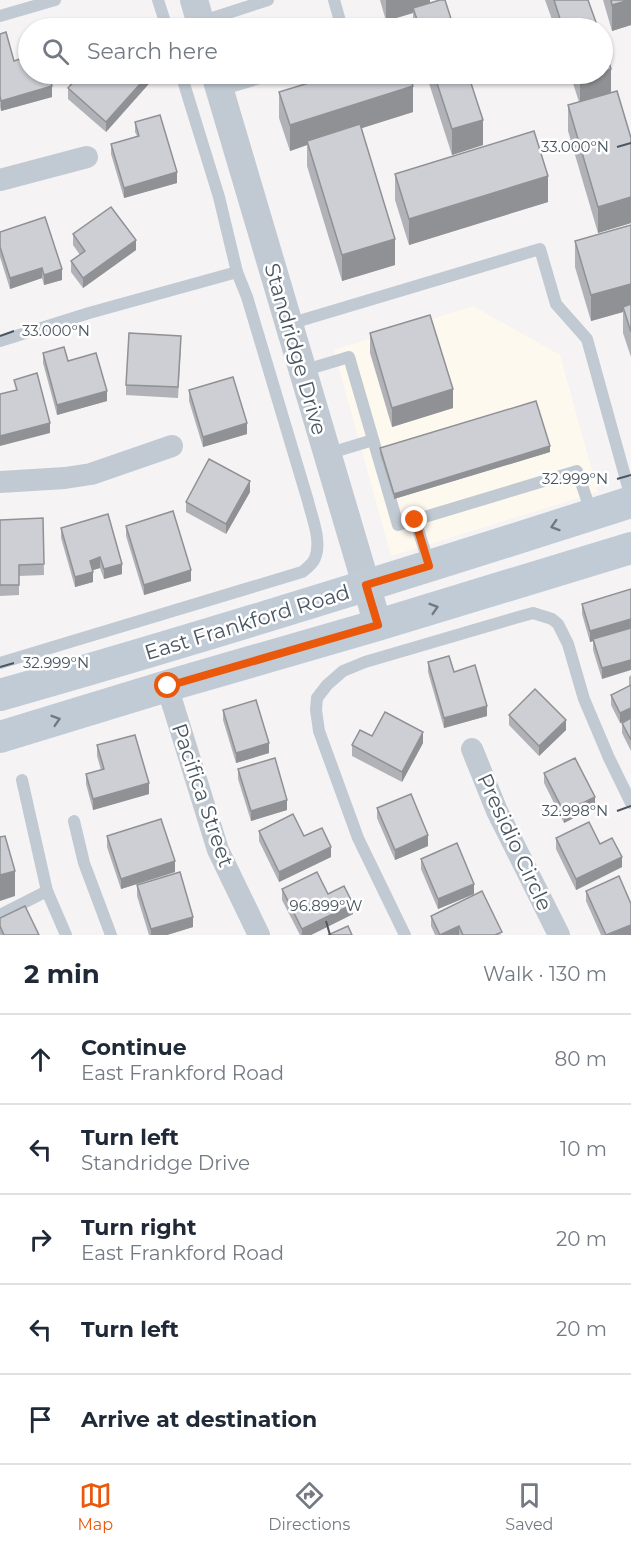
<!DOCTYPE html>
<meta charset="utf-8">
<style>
:root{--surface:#fff;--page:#f6f6f7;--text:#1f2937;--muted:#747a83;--line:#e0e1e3;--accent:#ea580c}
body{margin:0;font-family:Montserrat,sans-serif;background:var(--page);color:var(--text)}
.stop{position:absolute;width:18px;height:18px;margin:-14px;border:4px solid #ea580c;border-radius:50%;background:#fff}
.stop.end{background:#ea580c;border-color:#fff;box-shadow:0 2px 6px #0008}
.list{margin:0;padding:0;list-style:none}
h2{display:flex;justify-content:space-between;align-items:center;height:78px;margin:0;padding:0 24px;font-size:26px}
h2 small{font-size:20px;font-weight:400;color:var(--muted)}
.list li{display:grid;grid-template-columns:39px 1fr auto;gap:18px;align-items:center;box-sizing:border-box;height:90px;padding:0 24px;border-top:2px solid var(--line)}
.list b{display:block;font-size:22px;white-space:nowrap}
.list p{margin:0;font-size:20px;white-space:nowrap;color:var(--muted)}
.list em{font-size:20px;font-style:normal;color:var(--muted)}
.icon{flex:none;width:33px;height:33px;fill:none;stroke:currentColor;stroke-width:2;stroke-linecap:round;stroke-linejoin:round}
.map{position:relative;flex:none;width:631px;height:935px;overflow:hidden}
.search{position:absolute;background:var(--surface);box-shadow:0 2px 4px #0004;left:18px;right:18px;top:18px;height:66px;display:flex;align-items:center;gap:15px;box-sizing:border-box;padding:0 21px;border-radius:33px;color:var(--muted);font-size:22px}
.sheet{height:528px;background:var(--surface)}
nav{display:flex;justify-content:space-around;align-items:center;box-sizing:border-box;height:84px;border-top:2px solid var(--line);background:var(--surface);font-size:16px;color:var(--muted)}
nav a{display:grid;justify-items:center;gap:3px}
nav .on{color:var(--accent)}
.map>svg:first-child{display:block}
</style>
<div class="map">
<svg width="631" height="935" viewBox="0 0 631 935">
<rect width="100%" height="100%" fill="#f5f3f3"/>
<!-- commercial -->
<path fill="#fdf9ef" d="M473 306 560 355 598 492 391 556 334 350Z"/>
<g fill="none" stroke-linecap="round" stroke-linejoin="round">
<!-- service -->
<g stroke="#c1cad2" stroke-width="12">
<path d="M158 0 167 28"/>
<path d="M334 0 342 28"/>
<path d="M0 16 55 0"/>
<path d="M200 22 268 0"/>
<path d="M220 90 273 74"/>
<path d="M289 324 540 249 556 304 587 339 631 498"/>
<path d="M0 341 89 313 237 272 219 197 181 74"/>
<path d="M302 371 349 357 398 525 577 471 592 514"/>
<path d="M327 454 373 440"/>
<path d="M415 520 429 564"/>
<path d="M0 663 302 572C307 568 313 564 315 558 322 541 312 518 308 501L247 297 237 272"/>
<path d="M22 780 47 891 66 935"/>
<path d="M74 821 84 863 111 935"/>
<path d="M0 915 47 891"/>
<path d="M405 935 358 838 319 731 316 710 317 698 327 685 343 671 365 662 515 618 533 613 552 619 558 624 568 644 584 699 609 758 631 803"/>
</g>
<!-- minor -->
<g stroke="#c1cad2" stroke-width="22">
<path d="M0 180 87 157"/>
<path d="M0 482 65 478 91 474 172 446"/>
<path d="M167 686 218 850 259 935"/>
<path d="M472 749 497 811 559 935"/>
</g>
<!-- tertiary -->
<g stroke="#c1cad2" stroke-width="28">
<path d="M194 0 202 28"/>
<path d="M215 74 378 625"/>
</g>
<!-- secondary -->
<g stroke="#c1cbd6" stroke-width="32">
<path d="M0 695C212 635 422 569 631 502"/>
<path d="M0 737 167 686 378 625 631 548"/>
</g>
</g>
<!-- wall -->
<g fill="#b0b2b7">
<path d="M380 0H430V3L454 28H413V13L386 21Z"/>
<path d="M545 0H588L598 28H555Z"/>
<path d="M603 0H631V25L612 31Z"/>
<path d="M0 34 14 61 52 97 1 111 0 107Z"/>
<path d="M154 74V78L106 132 68 99V88Z"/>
<path d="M426 74H468L483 145 452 155Z"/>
<path d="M570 74H603L631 138V223L598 233 568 131V105L579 102Z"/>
<path d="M279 92 413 112 362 128 395 265 342 281 307 166V145L290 151 279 118Z"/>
<path d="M135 122 177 183 124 198 111 154V144L137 136 135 132Z"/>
<path d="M395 174 548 202 409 245 395 200Z"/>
<path d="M631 225V357L623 333V312L591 321 575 267V241Z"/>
<path d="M0 232 62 280 44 285 42 278 10 289 0 257Z"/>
<path d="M73 234 136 250 83 288 71 272V261L80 255 73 245Z"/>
<path d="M370 333 453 408 392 427 370 353Z"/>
<path d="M181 346 178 398 126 395V385Z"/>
<path d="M43 353 107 401 57 415 43 363Z"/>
<path d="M189 390 247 434 203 447 189 401Z"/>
<path d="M380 448 550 452 394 499 380 454Z"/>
<path d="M250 492 226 534 186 512V502Z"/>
<path d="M43 518 44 575 19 576V595L0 596V520Z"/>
<path d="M126 526 191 581 144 595 126 536Z"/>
<path d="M61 528 122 574 104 579 100 568 93 570V582L75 587 61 538Z"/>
<path d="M631 589 602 679 593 650V641L590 642 582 614V604Z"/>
<path d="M428 662 487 716 444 728 428 672Z"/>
<path d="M631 675V751L622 733V723L625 721 620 723 611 705V695L629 686V677Z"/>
<path d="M223 710 269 753 236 763 223 720Z"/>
<path d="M509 715 566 730 539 756 509 725Z"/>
<path d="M372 736 423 743 402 782 352 756V745Z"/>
<path d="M97 745 149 794 93 810 86 784V774L101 770 97 756Z"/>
<path d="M238 769 287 810 251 821 238 779Z"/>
<path d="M544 773 595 807 564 823 544 783Z"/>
<path d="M377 808 428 846 395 860 377 818Z"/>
<path d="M259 831 304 836 331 857 279 882 259 841Z"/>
<path d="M107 836 175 872 121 889 107 847Z"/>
<path d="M556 838 600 844 622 867 576 890 556 849Z"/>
<path d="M421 859 474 894 438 909 421 869Z"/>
<path d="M137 885 193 927 167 935H149L137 896Z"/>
<path d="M282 889 328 894 353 914 311 935H300L282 900Z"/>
<path d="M586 891 631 935H601L586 901Z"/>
<path d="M431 916 502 935H435L431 926Z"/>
<path d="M0 918 39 935H0Z"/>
</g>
<!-- shaded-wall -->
<g fill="#909195">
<path d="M386 0H430V8H413V13L386 21Z"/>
<path d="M629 0H631V25L612 31V5Z"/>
<path d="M611 69V95L580 106V80L599 74H603V72Z"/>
<path d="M149 74H154V78L106 132V122Z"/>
<path d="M52 86V97L1 111V101Z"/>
<path d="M413 86V112L308 145 307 141V145L290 151V125Z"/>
<path d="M483 120V145L452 155V129Z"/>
<path d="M177 172V183L124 198V188Z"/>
<path d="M548 176V202L409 245V219Z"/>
<path d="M631 197V223L598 233V207Z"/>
<path d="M395 239V265L342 281V255Z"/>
<path d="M136 240V250L83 288V278Z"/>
<path d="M42 268V278L10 289V278Z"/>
<path d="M62 269V280L44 285V275Z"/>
<path d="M631 284V310L623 307V312L591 321V295Z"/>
<path d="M453 389V408L392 427V408Z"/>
<path d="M107 391V401L57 415V405Z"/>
<path d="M50 423V433L0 446V436Z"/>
<path d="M247 423V434L203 447V437Z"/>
<path d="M550 446V452L394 499V494Z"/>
<path d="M250 481V492L226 534V524Z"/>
<path d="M100 557V568L90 571V561Z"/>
<path d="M122 564V574L104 579V569Z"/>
<path d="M191 570V581L144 595V585Z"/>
<path d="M93 572V582L75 587V577Z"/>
<path d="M631 619V629L590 642V631Z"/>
<path d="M631 660V670L602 679V668Z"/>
<path d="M487 706V716L444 728V718Z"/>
<path d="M631 708V718L620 723V713Z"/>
<path d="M566 720V730L539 756V746Z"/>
<path d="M423 732V743L402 782V772Z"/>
<path d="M269 743V753L236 763V753Z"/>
<path d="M149 783V794L93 810V799Z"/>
<path d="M595 797V807L564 823V812Z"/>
<path d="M287 800V810L251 821V811Z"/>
<path d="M428 835V846L395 860V850Z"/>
<path d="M331 847V857L279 882V872Z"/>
<path d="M622 857V867L576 890V879Z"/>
<path d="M175 861V872L121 889V879Z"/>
<path d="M15 871V896L0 901V875Z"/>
<path d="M474 884V894L438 909V899Z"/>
<path d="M353 904V914L311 935H302V929Z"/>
<path d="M193 917V927L167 935H151V929Z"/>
<path d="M631 925V935H608Z"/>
<path d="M459 926V935H441Z"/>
</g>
<!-- building -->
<g fill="#cdcfd5" stroke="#909195" stroke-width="1.5">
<path d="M440 0H445L454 28H420L413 8Z"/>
<path d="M554 0H588L598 28H563Z"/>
<path d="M611 0H629L612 5Z"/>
<path d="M6 32 14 61 28 56V74H48L52 86 1 101 0 96V34Z"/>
<path d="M603 43 611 69 603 72Z"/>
<path d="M81 74H107L114 79 119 74H149L106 122 68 88Z"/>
<path d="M338 74H409L413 86 290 125 279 92Z"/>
<path d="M434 74H468L483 120 452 129Z"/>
<path d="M578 74H599L580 80Z"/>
<path d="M617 91 631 138V197L598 207 568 105Z"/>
<path d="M160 115 177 172 124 188 111 144 139 136 135 122Z"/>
<path d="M360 124 395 239 342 255 307 141Z"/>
<path d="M534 131 548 176 409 219 395 174Z"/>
<path d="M111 207 136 240 83 278 71 261 85 251 73 234Z"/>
<path d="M45 217 62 269 44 275 42 268 10 278 0 247V232Z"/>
<path d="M631 225V284L591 295 575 241Z"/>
<path d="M631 304V332L623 307Z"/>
<path d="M430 315 453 389 392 408 370 333Z"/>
<path d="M129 333 181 336 178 387 126 385Z"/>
<path d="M64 347 68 361 96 353 107 391 57 405 43 353Z"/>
<path d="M37 373 50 423 0 436V394L17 390 14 380Z"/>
<path d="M233 377 247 423 203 437 189 390Z"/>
<path d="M536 401 550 446 394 494 380 448Z"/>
<path d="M209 459 250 481 226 524 186 502Z"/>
<path d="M173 511 191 570 144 585 126 526Z"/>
<path d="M108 514 122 564 104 569 100 557 90 561 93 572 75 577 61 528Z"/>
<path d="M43 518 44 564 19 565V585H0V520Z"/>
<path d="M631 589V619L590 631 582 604Z"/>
<path d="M631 628V660L602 668 593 639Z"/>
<path d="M449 656 454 672 475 665 487 706 444 718 428 662Z"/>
<path d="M631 685V708L620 713 611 695Z"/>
<path d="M535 689 566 720 539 746 509 715Z"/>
<path d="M256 700 269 743 236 753 223 710Z"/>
<path d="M385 712 423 732 402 772 352 745 360 730 372 736Z"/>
<path d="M631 718V740L622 723Z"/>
<path d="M135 735 149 783 93 799 86 774 104 769 97 745Z"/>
<path d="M275 758 287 800 251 811 238 769Z"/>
<path d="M575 758 595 797 564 812 544 773Z"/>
<path d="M411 794 428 835 395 850 377 808Z"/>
<path d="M293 814 304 836 322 828 331 847 279 872 259 831Z"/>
<path d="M161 819 175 861 121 879 107 836Z"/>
<path d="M589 822 600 844 612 838 622 857 576 879 556 838Z"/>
<path d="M5 836 15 871 0 875V837Z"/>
<path d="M457 843 474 884 438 899 421 859Z"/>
<path d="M180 872 193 917 151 929 137 885Z"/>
<path d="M317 872 328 894 344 886 353 904 302 929 282 889Z"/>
<path d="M619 876 631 904V925L606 935 586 891Z"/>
<path d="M482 891 502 932 495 935H463L459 926 440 935 431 916Z"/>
<path d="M25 906 39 935H4L0 926V918Z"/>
<path d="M348 926 352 935H328Z"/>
</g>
<!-- one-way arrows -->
<defs><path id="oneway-chevron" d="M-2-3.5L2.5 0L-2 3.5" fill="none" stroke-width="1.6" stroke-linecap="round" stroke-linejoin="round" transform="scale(1.5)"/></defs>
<g stroke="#6e7984">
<use href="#oneway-chevron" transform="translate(555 526) rotate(162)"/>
<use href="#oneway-chevron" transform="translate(434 608) rotate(-17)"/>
<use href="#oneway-chevron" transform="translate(56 720) rotate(-17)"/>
</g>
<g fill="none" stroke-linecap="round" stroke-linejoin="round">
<!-- route -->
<path stroke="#ea580c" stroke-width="8" d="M168 686 378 625 366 585 429 566 415 520"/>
</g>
<!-- ticks -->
<path fill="none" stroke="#4a5661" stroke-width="2" d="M617 147 631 143M0 336 14 331M617 479 631 475M0 667 14 663M617 811 631 806M326 921 330 935"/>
<g text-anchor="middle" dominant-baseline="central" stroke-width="5" stroke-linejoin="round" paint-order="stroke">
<!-- street labels -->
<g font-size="21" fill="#4a5661" stroke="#fff">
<text transform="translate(296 349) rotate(74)">Standridge Drive</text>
<text transform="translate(247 622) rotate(-17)">East Frankford Road</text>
<text transform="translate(203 795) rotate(71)">Pacifica Street</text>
<text transform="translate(515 842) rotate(65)">Presidio Circle</text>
</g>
</g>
<g font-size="15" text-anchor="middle" fill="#4a5661" stroke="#fff" stroke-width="5" stroke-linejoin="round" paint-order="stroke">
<text x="575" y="152">33.000°N</text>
<text x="56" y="336">33.000°N</text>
<text x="575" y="484">32.999°N</text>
<text x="56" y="668">32.999°N</text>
<text x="575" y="816">32.998°N</text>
<text x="326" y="911">96.899°W</text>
</g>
</svg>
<div class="stop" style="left:168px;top:686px"></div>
<div class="stop end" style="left:415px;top:520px"></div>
<div class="search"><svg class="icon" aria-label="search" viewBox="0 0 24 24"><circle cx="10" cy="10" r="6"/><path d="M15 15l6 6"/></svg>Search here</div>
</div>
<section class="sheet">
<h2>2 min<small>Walk · 130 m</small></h2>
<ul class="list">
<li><svg class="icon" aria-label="ahead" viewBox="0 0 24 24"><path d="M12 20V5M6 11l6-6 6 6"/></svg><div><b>Continue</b><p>East Frankford Road</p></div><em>80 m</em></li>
<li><svg class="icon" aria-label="left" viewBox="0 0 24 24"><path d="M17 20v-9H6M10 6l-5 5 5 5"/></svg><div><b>Turn left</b><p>Standridge Drive</p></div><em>10 m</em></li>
<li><svg class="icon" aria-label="right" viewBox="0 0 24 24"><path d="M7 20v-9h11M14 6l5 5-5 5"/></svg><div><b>Turn right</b><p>East Frankford Road</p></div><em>20 m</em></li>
<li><svg class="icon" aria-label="left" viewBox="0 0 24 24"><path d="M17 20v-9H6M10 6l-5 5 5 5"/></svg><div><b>Turn left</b></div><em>20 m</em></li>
<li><svg class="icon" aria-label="arrive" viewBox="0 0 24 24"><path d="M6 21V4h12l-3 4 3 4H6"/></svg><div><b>Arrive at destination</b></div></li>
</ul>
</section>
<nav>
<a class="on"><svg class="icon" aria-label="map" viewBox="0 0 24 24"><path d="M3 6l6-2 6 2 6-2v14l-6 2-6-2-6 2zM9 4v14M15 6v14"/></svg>Map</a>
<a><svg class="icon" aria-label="directions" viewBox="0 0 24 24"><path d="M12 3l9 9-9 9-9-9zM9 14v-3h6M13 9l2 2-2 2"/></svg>Directions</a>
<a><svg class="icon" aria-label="saved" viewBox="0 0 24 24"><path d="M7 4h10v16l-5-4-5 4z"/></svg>Saved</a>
</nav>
